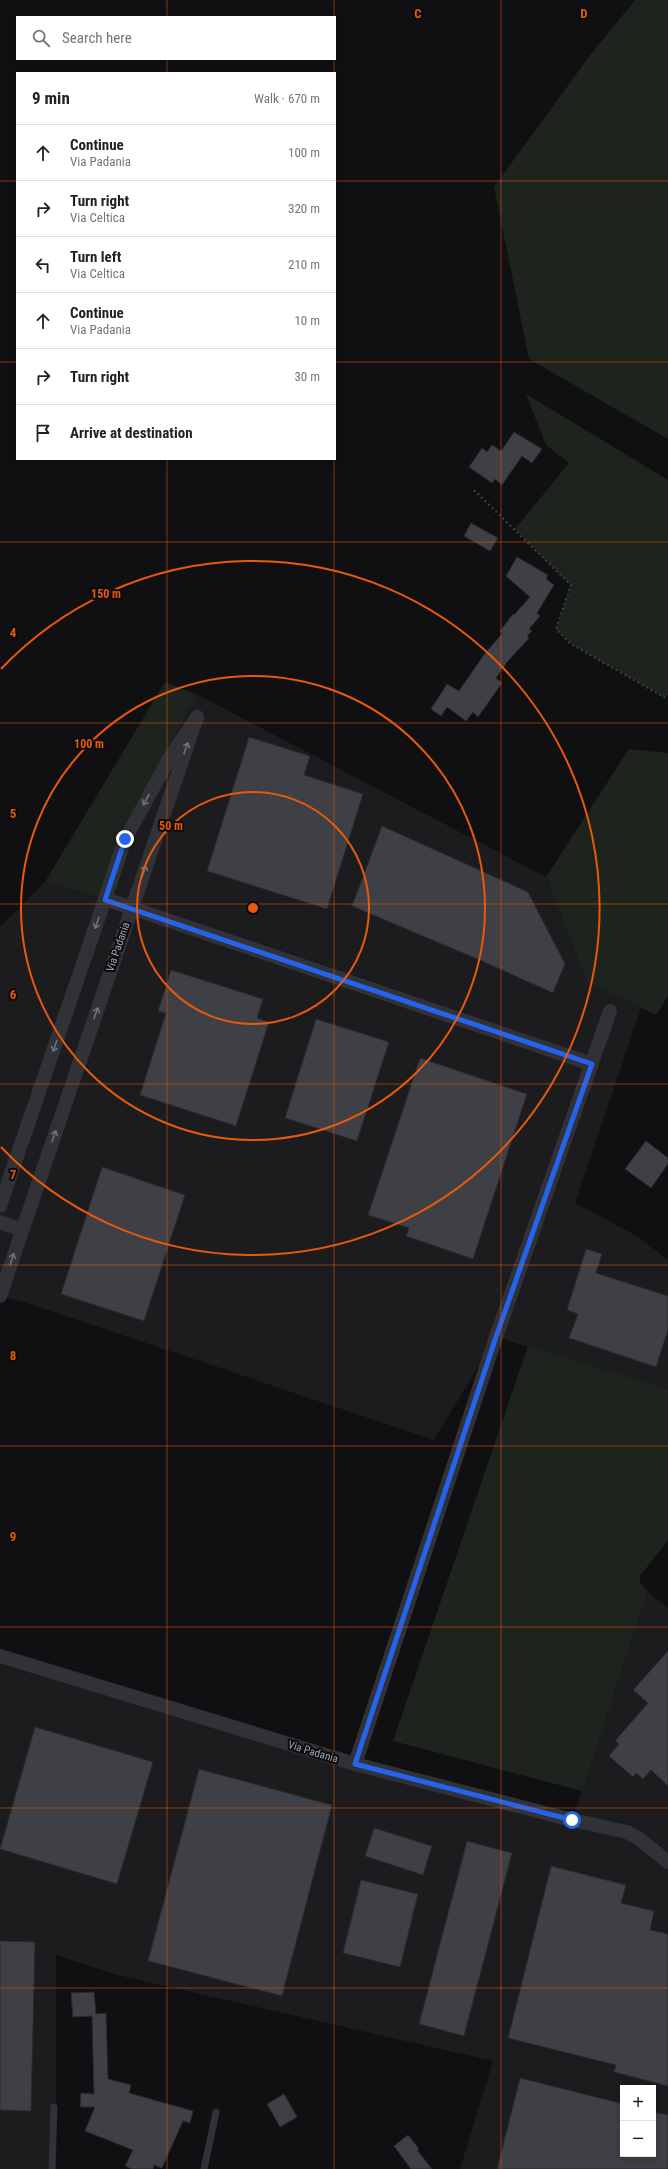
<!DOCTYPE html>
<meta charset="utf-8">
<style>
:root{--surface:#fff;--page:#f2f2f2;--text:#222;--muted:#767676;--line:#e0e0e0}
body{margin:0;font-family:"Roboto Condensed",sans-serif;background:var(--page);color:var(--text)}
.controls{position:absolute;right:12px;bottom:12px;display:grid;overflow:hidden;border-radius:0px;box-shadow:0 2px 6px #0003}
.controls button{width:36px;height:36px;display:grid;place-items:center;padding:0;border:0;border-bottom:1px solid var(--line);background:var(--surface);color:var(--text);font:20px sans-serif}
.stop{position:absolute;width:12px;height:12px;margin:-9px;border:3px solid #2563eb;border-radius:50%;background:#fff}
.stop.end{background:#2563eb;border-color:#fff;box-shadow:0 1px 4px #0008}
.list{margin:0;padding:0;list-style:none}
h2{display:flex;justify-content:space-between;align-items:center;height:52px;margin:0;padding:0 16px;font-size:17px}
h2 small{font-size:13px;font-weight:400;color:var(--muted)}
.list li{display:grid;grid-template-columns:26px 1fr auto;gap:12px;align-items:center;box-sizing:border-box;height:56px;padding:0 16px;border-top:1px solid var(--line)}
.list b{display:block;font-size:15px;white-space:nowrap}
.list p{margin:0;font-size:13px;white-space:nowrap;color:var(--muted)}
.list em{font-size:13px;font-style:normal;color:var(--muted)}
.icon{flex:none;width:22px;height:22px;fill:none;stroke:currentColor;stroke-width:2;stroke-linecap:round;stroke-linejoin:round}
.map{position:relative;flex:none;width:668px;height:2169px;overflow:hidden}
.search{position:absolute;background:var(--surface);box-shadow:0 2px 6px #0003;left:16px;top:16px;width:320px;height:44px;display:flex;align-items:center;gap:10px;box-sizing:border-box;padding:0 14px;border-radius:0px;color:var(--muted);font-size:15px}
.panel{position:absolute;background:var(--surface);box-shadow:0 2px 6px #0003;left:16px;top:72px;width:320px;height:388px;border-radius:0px}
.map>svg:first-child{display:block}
</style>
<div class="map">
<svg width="668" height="2169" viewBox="0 0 668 2169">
<rect width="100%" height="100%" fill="#101012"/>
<!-- built -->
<g fill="#1c1c1f" fill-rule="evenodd">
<path d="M198 695 546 877 587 982 641 1008 575 1203 637 1236 668 1260V1389L496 1337 434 1440 24 1302 0 1296V927L45 882 105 899 124 825Z"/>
<path d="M648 1592 668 1608V2169H460L493 2061 117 1975 56 1955V2169H0V1656L572 1820ZM623 2088H653V2154H623Z"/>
</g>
<!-- green -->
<g fill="#1d241d">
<path d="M635 0H668V439L529 359 494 187 591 54Z"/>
<path d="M526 394 668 480V694L664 697 571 644 556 629 571 585 515 529 569 463 546 445Z"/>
<path d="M165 682 198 695 124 825 105 899 45 882Z"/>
<path d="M629 749 668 753V996L656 1015 587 982 546 877Z"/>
<path d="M528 1346 668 1389V1540L640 1576V1582L648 1592 582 1791 393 1741Z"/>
</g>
<!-- building -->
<g fill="#3f4045" stroke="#2a2a2e">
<path d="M514 432 542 449 532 463 522 456 502 485 495 479 492 483 469 467 482 448 487 452 492 445 501 451Z"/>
<path d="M471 523 498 538 490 551 464 536Z"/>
<path d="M517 557 548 575 546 579 554 585 537 613 540 616 529 629 532 631 527 636 529 638 507 662 496 678 502 683 478 717 473 712 466 721 447 707 441 716 431 709 447 684 459 691 486 652 502 634 500 631 513 614 514 615 530 597 506 576Z"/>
<path d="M249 737 310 756 304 775 363 794 327 909 207 871Z"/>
<path d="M382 826 528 892 565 964 553 993 482 961 352 906Z"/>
<path d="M171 970 263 999 257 1018 269 1022 236 1126 140 1095 166 1013 158 1011Z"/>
<path d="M316 1019 389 1042 357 1141 285 1118Z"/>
<path d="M420 1058 527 1094 473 1259 406 1236 409 1228 368 1215Z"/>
<path d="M646 1141 668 1158V1164L651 1188 625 1169Z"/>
<path d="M102 1167 185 1195 144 1321 61 1294Z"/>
<path d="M586 1249 602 1254 596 1273 668 1296V1330L656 1367 569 1338 578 1314 567 1310Z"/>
<path d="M668 1651V1786L651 1770 643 1779 636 1773 633 1777 609 1756 619 1744 615 1741 648 1703 633 1690Z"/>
<path d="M35 1727 153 1762 117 1884 0 1849Z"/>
<path d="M199 1769 332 1805 282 1996 148 1961Z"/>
<path d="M374 1828 432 1846 423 1875 365 1856Z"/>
<path d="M467 1841 512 1853 464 2036 419 2024Z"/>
<path d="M551 1866 626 1885 621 1903 654 1911 650 1930 668 1934V2086L614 2072 616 2065 508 2038Z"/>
<path d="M361 1880 418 1894 400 1967 343 1953Z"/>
<path d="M0 1941 35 1942 31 2111 0 2110Z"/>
<path d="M94 1992 96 2014 106 2013 108 2079 131 2085 129 2093 193 2111 190 2123 183 2121 162 2168 154 2165 153 2169H132L125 2166 133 2150 85 2131 95 2107H80L81 2093 94 2094 92 2016 73 2017 71 1993Z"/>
<path d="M520 2078 623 2104V2154H653V2112L668 2115V2169H497Z"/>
<path d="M284 2094 297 2117 280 2127 267 2104Z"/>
<path d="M408 2135 419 2149 417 2150 432 2169H411L394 2146Z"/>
</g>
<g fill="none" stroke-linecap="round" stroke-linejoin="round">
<!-- path -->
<path stroke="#37393e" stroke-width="2.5" stroke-dasharray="2 3" stroke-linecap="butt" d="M474 490 571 585 556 629 571 644 664 697 668 694"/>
<!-- lane -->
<g stroke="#313237" stroke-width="7">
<path d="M52 2169 54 2107"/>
<path d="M204 2169 216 2112"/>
</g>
<!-- street -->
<g stroke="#313237" stroke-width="14">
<path d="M0 1206 105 899 592 1064"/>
<path d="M0 1222 22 1230"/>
<path d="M0 1296 197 717 169 759 125 839 105 899"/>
<path d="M0 1656 355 1764 572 1820 627 1832 638 1838 668 1862"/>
<path d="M355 1764 496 1337 610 1011"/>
</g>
</g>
<!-- one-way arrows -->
<defs><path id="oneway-shaft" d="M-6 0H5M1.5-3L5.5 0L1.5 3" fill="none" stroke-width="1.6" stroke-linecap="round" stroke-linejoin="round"/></defs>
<g stroke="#6f727b">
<use href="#oneway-shaft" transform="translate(186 748) rotate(-70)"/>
<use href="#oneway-shaft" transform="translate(146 800) rotate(119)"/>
<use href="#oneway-shaft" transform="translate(144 871) rotate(-71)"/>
<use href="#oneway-shaft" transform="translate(97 923) rotate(109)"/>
<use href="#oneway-shaft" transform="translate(96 1013) rotate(-71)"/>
<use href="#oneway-shaft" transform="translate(55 1046) rotate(109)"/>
<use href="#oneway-shaft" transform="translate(54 1136) rotate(-71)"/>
<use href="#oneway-shaft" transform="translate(12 1259) rotate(-72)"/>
</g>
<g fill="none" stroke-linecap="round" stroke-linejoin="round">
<!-- route -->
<path stroke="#2563eb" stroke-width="5" d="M125 839 105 900 592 1064 496 1337 355 1764 572 1820"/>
</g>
<!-- grid -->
<path fill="none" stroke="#e8590c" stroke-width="1" stroke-opacity="0.55" d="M167 0V17M334 0V17M501 0V2169M167 59V73M334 59V73M0 181H17M335 181H668M0 362H17M335 362H668M167 459V2169M334 459V2169M0 542H668M0 723H668M0 904H668M0 1084H668M0 1265H668M0 1446H668M0 1627H668M0 1808H668M0 1988H668"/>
<!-- distance rings -->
<g fill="none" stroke="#e8590c" stroke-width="2">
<circle cx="253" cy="908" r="116"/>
<circle cx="253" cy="908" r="232"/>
<path d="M1 669A347 347 0 1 1 1 1147"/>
</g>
<g text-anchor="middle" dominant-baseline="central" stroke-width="4" stroke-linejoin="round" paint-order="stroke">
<!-- street labels -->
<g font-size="11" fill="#a1a7b3" stroke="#0b0b0d">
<text transform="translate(118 947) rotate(-71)">Via Padania</text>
<text transform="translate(313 1752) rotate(17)">Via Padania</text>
</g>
</g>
<g font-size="13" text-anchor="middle" font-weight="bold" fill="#e8590c" stroke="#0b0b0d" stroke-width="4" stroke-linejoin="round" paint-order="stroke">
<text x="418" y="18">C</text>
<text x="584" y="18">D</text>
<text x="13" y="637">4</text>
<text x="13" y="818">5</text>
<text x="13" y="999">6</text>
<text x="13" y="1179">7</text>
<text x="13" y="1360">8</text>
<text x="13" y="1541">9</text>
</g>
<circle cx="253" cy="908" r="6" fill="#e8590c" stroke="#0b0b0d" stroke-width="2"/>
<g font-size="12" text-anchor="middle" font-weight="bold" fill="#e8590c" stroke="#0b0b0d" stroke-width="4" stroke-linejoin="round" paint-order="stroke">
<text x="106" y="598">150 m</text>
<text x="89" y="748">100 m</text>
<text x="171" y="830">50 m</text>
</g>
</svg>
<div class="controls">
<button>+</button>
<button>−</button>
</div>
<div class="stop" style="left:572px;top:1820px"></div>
<div class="stop end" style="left:125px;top:839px"></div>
<div class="search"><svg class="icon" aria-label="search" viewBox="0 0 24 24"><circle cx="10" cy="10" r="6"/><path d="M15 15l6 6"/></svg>Search here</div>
<section class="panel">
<h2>9 min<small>Walk · 670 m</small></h2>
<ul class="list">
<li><svg class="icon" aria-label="ahead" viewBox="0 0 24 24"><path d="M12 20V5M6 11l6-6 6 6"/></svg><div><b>Continue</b><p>Via Padania</p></div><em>100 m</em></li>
<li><svg class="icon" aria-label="right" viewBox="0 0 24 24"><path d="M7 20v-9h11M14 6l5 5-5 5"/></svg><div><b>Turn right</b><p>Via Celtica</p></div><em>320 m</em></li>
<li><svg class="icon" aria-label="left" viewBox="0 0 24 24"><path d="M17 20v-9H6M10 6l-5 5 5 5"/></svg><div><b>Turn left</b><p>Via Celtica</p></div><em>210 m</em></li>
<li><svg class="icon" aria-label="ahead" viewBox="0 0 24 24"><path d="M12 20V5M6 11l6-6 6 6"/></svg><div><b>Continue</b><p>Via Padania</p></div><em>10 m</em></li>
<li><svg class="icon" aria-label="right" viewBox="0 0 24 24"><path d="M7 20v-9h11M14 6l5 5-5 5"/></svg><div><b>Turn right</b></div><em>30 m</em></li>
<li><svg class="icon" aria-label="arrive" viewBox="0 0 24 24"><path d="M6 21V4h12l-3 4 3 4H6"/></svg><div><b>Arrive at destination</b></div></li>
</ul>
</section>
</div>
